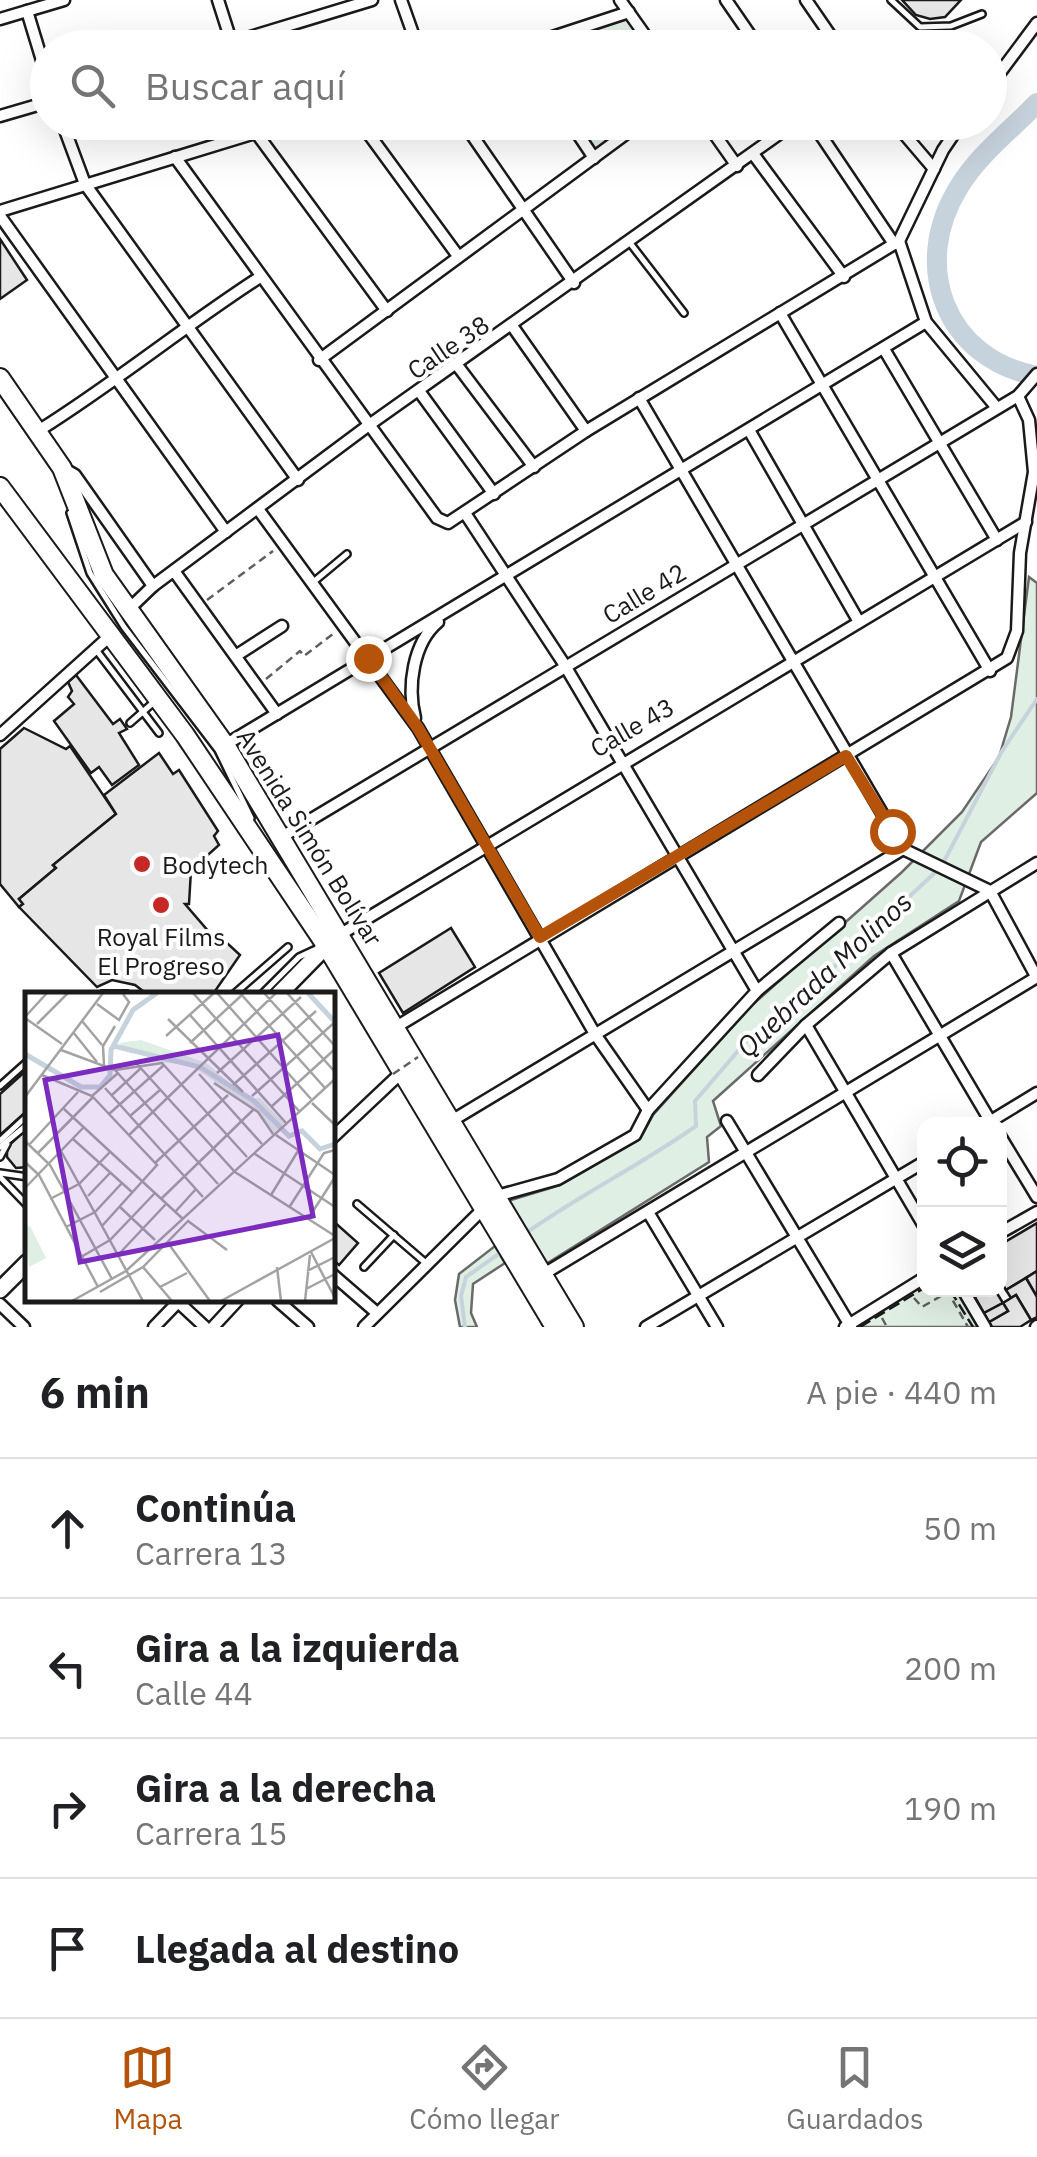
<!DOCTYPE html>
<html lang="es">
<meta charset="utf-8">
<style>
:root{--surface:#fff;--page:#f6f6f6;--text:#202124;--muted:#757577;--line:#e0e0e0;--accent:#b45309}
body{margin:0;font-family:"IBM Plex Sans",sans-serif;background:var(--page);color:var(--text)}
.controls{position:absolute;right:30px;bottom:30px;display:grid;overflow:hidden;border-radius:20px;box-shadow:0 10px 40px #0002}
.controls button{width:90px;height:90px;display:grid;place-items:center;padding:0;border:0;border-bottom:2px solid var(--line);background:var(--surface);color:var(--text);font:50px sans-serif}
.stop{position:absolute;width:30px;height:30px;margin:-22px;border:8px solid #b45309;border-radius:50%;background:#fff}
.stop.end{background:#b45309;border-color:#fff;box-shadow:0 2px 10px #0008}
.list{margin:0;padding:0;list-style:none}
h2{display:flex;justify-content:space-between;align-items:center;height:130px;margin:0;padding:0 40px;font-size:42px}
h2 small{font-size:32px;font-weight:400;color:var(--muted)}
.list li{display:grid;grid-template-columns:65px 1fr auto;gap:30px;align-items:center;box-sizing:border-box;height:140px;padding:0 40px;border-top:2px solid var(--line)}
.list b{display:block;font-size:38px;white-space:nowrap}
.list p{margin:0;font-size:32px;white-space:nowrap;color:var(--muted)}
.list em{font-size:32px;font-style:normal;color:var(--muted)}
.icon{flex:none;width:55px;height:55px;fill:none;stroke:currentColor;stroke-width:2;stroke-linecap:round;stroke-linejoin:round}
.map{position:relative;flex:none;width:1037px;height:1327px;overflow:hidden}
.search{position:absolute;background:var(--surface);box-shadow:0 10px 40px #0002;left:30px;right:30px;top:30px;height:110px;display:flex;align-items:center;gap:25px;box-sizing:border-box;padding:0 35px;border-radius:55px;color:var(--muted);font-size:38px}
.sheet{height:690px;background:var(--surface)}
nav{display:flex;justify-content:space-around;align-items:center;box-sizing:border-box;height:140px;border-top:2px solid var(--line);background:var(--surface);font-size:28px;color:var(--muted)}
nav a{display:grid;justify-items:center;gap:5px}
nav .on{color:var(--accent)}
.map>svg:first-child{display:block}
</style>
<div class="map">
<svg width="1037" height="1327" viewBox="0 0 1037 1327">
<rect width="100%" height="100%" fill="#fff"/>
<!-- green -->
<g fill="#e0efe3" stroke="#6a6a6a" stroke-width="2.5">
<path d="M629 12 654 47 519 48Z"/>
<path d="M570 123H642L594 158Z"/>
<path d="M1029 577 1037 583V793L981 842 959 901 874 956 713 1101 721 1126 707 1137 709 1162 546 1264 501 1203 560 1185 640 1139 653 1115 751 1006 902 872 962 812 999 757 1011 717Z"/>
<path d="M495 1246 505 1263 473 1284 471 1313 477 1327H460L455 1300 459 1274Z"/>
<path d="M924 1278V1290H963L985 1327H851Z"/>
</g>
<g fill="none" stroke-linecap="round" stroke-linejoin="round">
<!-- stream -->
<g stroke="#c6d2dc" stroke-width="4">
<path d="M526 1233C581 1194 641 1165 696 1126L695 1101 750 1037 820 980 941 867 1002 751 1037 699"/>
<path d="M465 1327 461 1296 466 1277 503 1251"/>
</g>
<!-- river -->
<path stroke="#c6d2dc" stroke-width="20" d="M1037 103C1010 131 979 154 959 187 910 265 945 359 1037 376"/>
</g>
<!-- building -->
<g fill="#e6e6e6" stroke="#1a1a1a" stroke-width="2.5">
<path d="M902 0H961L945 17 930 19 916 15Z"/>
<path d="M0 239 27 280 0 299Z"/>
<path d="M76 675 113 724 120 719 127 729 119 733 139 765 112 785 99 767 91 773 54 721 74 704 68 697 72 691 68 682Z"/>
<path d="M24 728 66 749 70 746 116 814 53 865 56 868 19 899 23 904 19 907 0 884V749Z"/>
<path d="M159 753 173 774 179 770 218 831 214 836 219 845 191 870 189 904H185L222 947 226 942 240 955 213 994H147L135 985 112 980 97 987 19 907 23 904 19 899 56 868 53 865 116 814 104 795Z"/>
<path d="M451 928 475 967 403 1013 379 973Z"/>
<path d="M28 1069V1110L0 1135V1094Z"/>
<path d="M28 1128V1167L16 1168 7 1157V1147Z"/>
<path d="M332 1220 358 1243 339 1265 332 1259Z"/>
<path d="M1037 1223V1271L1006 1290 1000 1279V1245Z"/>
<path d="M1037 1271V1297L1026 1278Z"/>
<path d="M1026 1278 1037 1297V1317L1031 1320 1016 1295 1011 1298 1006 1290Z"/>
<path d="M987 1290H995L1003 1303 984 1313 975 1297Z"/>
<path d="M1016 1295 1031 1320 1020 1327H992L989 1322 1008 1311 1003 1303Z"/>
<path d="M1003 1303 1008 1311 989 1322 984 1313Z"/>
</g>
<g fill="none" stroke-linecap="round" stroke-linejoin="round">
<defs>
<g id="lane">
<path d="M891 0 920 27 951 26 982 14"/>
<path d="M630 243 684 313"/>
<path d="M70 513 90 573 124 627 218 750 251 818"/>
<path d="M311 584 347 554"/>
<path d="M97 651 159 733"/>
<path d="M130 723 154 702"/>
<path d="M102 994H127"/>
<path d="M234 994 288 947"/>
<path d="M262 994 299 957 314 950"/>
<path d="M0 1086 28 1061"/>
<path d="M0 1141 28 1115"/>
<path d="M0 1147 28 1124"/>
<path d="M0 1157 7 1144"/>
<path d="M0 1173 28 1177"/>
<path d="M0 1177 28 1206"/>
<path d="M357 1204 427 1264"/>
<path d="M364 1267 394 1235"/>
</g>
<g id="street">
<path d="M218 0 233 47"/>
<path d="M401 0 418 48"/>
<path d="M620 0 654 48"/>
<path d="M726 0 759 48"/>
<path d="M806 0 839 48"/>
<path d="M27 11 48 80"/>
<path d="M0 19 64 0"/>
<path d="M214 48 372 0"/>
<path d="M519 48 629 12"/>
<path d="M990 86 1037 23"/>
<path d="M0 116 48 102"/>
<path d="M62 122 85 184 298 480"/>
<path d="M254 122 257 134 387 311"/>
<path d="M360 122 458 256"/>
<path d="M463 122 574 283"/>
<path d="M570 122 594 158"/>
<path d="M706 122 737 166"/>
<path d="M812 122 894 244"/>
<path d="M894 122 934 169"/>
<path d="M754 155 844 277"/>
<path d="M175 157 437 518 448 523 586 431 899 241 943 150 962 122"/>
<path d="M0 211 291 122"/>
<path d="M0 216 226 532"/>
<path d="M899 241 926 322 997 408"/>
<path d="M780 313 990 671"/>
<path d="M513 327 586 431"/>
<path d="M884 349 997 540"/>
<path d="M319 360 642 122"/>
<path d="M457 365 534 467"/>
<path d="M419 391 494 494"/>
<path d="M639 398 903 849 990 891 1037 978"/>
<path d="M749 430 859 622"/>
<path d="M38 431C115 383 184 326 260 277"/>
<path d="M63 468 75 475 153 586"/>
<path d="M258 509 418 728 595 1034 648 1110"/>
<path d="M465 513 564 664 757 991"/>
<path d="M174 571 277 714"/>
<path d="M128 610 153 586 369 425 796 122"/>
<path d="M237 655 282 626"/>
<path d="M415 718C407 687 413 643 438 622"/>
<path d="M0 735 111 635"/>
<path d="M225 745 926 322"/>
<path d="M280 838 1018 396 1037 374"/>
<path d="M341 934 1026 522"/>
<path d="M891 953 992 1124"/>
<path d="M806 1025 924 1226"/>
<path d="M396 1027 1007 658 1017 631 1020 553 1034 472 1029 420 1018 396"/>
<path d="M758 1075 806 1025 891 953 1037 863"/>
<path d="M453 1120 903 849"/>
<path d="M727 1121 851 1327"/>
<path d="M986 1124 1037 1093"/>
<path d="M1000 1136 1037 1197"/>
<path d="M332 1138 403 1071"/>
<path d="M497 1196 558 1179 635 1135 648 1110 757 991 839 923"/>
<path d="M648 1212 717 1327"/>
<path d="M1000 1233 1037 1212"/>
<path d="M332 1274 377 1313"/>
<path d="M542 1275 1037 977"/>
<path d="M963 1290 985 1327"/>
<path d="M176 1300 205 1327"/>
<path d="M277 1300 308 1327"/>
<path d="M0 1304 24 1327"/>
<path d="M154 1327 180 1300"/>
<path d="M213 1327 238 1300"/>
<path d="M364 1327 484 1208"/>
<path d="M646 1327 924 1162"/>
<path d="M845 1327 924 1278"/>
<path d="M1036 1327 1037 1326"/>
</g>
<g id="secondary">
<path d="M279 994 332 940"/>
<path d="M0 1290 28 1262"/>
</g>
<g id="primary">
<path d="M0 378 62 468 104 575 225 745 574 1327"/>
<path d="M0 487 185 735 326 945 555 1327"/>
</g>
</defs>
<!-- lane casing -->
<use href="#lane" stroke="#1a1a1a" stroke-width="10"/>
<!-- street casing -->
<use href="#street" stroke="#1a1a1a" stroke-width="15"/>
<!-- secondary casing -->
<use href="#secondary" stroke="#1a1a1a" stroke-width="20"/>
<!-- primary casing -->
<use href="#primary" stroke="#1a1a1a" stroke-width="22"/>
<!-- path -->
<g stroke="#5f5f5f" stroke-width="2.5" stroke-dasharray="8 5" stroke-linecap="butt">
<path d="M207 600 273 551"/>
<path d="M266 679 300 651 304 656 333 634"/>
<path d="M914 1298 922 1307 948 1292 968 1327"/>
<path d="M882 1318 887 1327"/>
</g>
<!-- lane -->
<use href="#lane" stroke="#fff" stroke-width="5"/>
<!-- street -->
<use href="#street" stroke="#fff" stroke-width="10"/>
<!-- secondary -->
<use href="#secondary" stroke="#fff" stroke-width="15"/>
<!-- primary -->
<use href="#primary" stroke="#fff" stroke-width="18"/>
<!-- path-bridge -->
<path stroke="#5f5f5f" stroke-width="2.5" stroke-dasharray="8 5" stroke-linecap="butt" d="M393 1074 418 1057"/>
<!-- fence -->
<g stroke="#1a1a1a" stroke-width="2.5" stroke-dasharray="12 5" stroke-linecap="butt">
<path d="M950 1290 973 1327"/>
<path d="M860 1327 924 1288"/>
</g>
</g>
<g fill="none" stroke-linecap="round" stroke-linejoin="round">
<!-- route -->
<path stroke="#b45309" stroke-width="12" d="M368 658 418 728 540 937 846 756 892 831"/>
</g>
<!-- markers -->
<g fill="#c62828" stroke="#fff" stroke-width="4">
<circle cx="142" cy="864" r="10"/>
<circle cx="161" cy="905" r="10"/>
</g>
<g text-anchor="middle" dominant-baseline="central" stroke-width="8" stroke-linejoin="round" paint-order="stroke">
<!-- street labels -->
<g font-size="25" fill="#1a1a1a" stroke="#fff">
<text transform="translate(448 347) rotate(-34)">Calle 38</text>
<text transform="translate(644 593) rotate(-31)">Calle 42</text>
<text transform="translate(632 727) rotate(-30)">Calle 43</text>
<text transform="translate(310 837) rotate(58)">Avenida Simón Bolívar</text>
</g>
<!-- poi labels -->
<g font-size="25" fill="#1a1a1a" stroke="#fff" text-anchor="start">
<text x="162" y="864">Bodytech</text>
<text x="161" y="936" text-anchor="middle">Royal Films<tspan x="161" dy="29">El Progreso</tspan></text>
</g>
<!-- water labels -->
<g font-size="28" font-style="italic" fill="#1a1a1a" stroke="#fff">
<text transform="translate(824 974) rotate(-43)">Quebrada Molinos</text>
</g>
</g>
<!-- overview -->
<g transform="translate(25 992)">
<rect width="310" height="310" fill="#fff"/>
<path d="M116 48 181 71 224 107 235 106 259 131 249 141 233 119 165 73 122 69 124 62 105 61 94 51ZM5 234 21 266 4 275 0 236Z" fill="#e0efe3"/>
<path fill="none" stroke="#c6d2dc" stroke-width="5" d="M283 1 309 29M89 54 175 75 229 109 264 144 277 139 295 157 310 152M0 62 56 95H75L85 83 86 58 108 18 132 1"/>
<path fill="none" stroke="#a3a3a3" stroke-width="2.5" d="M168 1 274 119M192 1 286 107M215 1 300 96M239 1 310 80M262 1 310 54M72 12 94 28 104 10 98 2M165 23 261 131M0 25 22 1M0 26 37 52M143 27 218 100M57 29 77 53M12 32 43 1M48 40 72 70M141 44 189 1M165 51 218 2M36 58 90 78 193 192M112 72 210 180 310 244M79 73 78 54 90 34M90 78 137 71 222 165M192 81 276 5M174 82 237 152M17 83 67 104 132 173 77 234M189 91 233 120 248 142M208 93 291 19M80 96 178 205M87 103 116 76M67 104 93 81M227 104 310 30M0 105 78 1M287 111 310 133M246 115 310 57M39 117 158 227M84 122 139 73M105 124 135 98M251 143 310 183M103 144 251 1M48 147 108 201M0 149 25 173 87 287M4 153 53 100M36 159 118 309M13 161 68 105M230 162 310 215M0 170 14 183 73 295M130 171 203 103M0 196 59 135M246 203 273 159M63 204 85 181M137 206 228 118M25 207 54 192 85 160M265 214 299 161 310 158M95 215 130 248M150 220 171 197M283 227 310 185M163 229 202 258M41 235 70 220 97 191M143 251 185 309M286 260 310 306M93 263 141 212M56 265 85 248 129 202M118 275 147 309M252 275 256 309M282 279 310 265M135 295 162 281M281 297 310 282M75 300 118 275 164 228M47 309 101 279 310 87M196 309 310 246M280 309 285 263"/>
<path fill="#7b2cbf" fill-opacity="0.15" stroke="#7b2cbf" stroke-width="5" d="M253 43 288 224 55 270 20 88Z"/>
<rect width="310" height="310" fill="none" stroke="#1a1a1a" stroke-width="5"/>
</g>
</svg>
<div class="controls">
<button><svg class="icon" aria-label="locate" viewBox="0 0 24 24"><circle cx="12" cy="12" r="6"/><path d="M12 2v4M12 18v4M2 12h4M18 12h4"/></svg></button>
<button><svg class="icon" aria-label="layers" viewBox="0 0 24 24"><path d="M12 4l9 5-9 5-9-5zM3 14l9 5 9-5"/></svg></button>
</div>
<div class="stop" style="left:892px;top:831px"></div>
<div class="stop end" style="left:368px;top:658px"></div>
<div class="search"><svg class="icon" aria-label="search" viewBox="0 0 24 24"><circle cx="10" cy="10" r="6"/><path d="M15 15l6 6"/></svg>Buscar aquí</div>
</div>
<section class="sheet">
<h2>6 min<small>A pie · 440 m</small></h2>
<ul class="list">
<li><svg class="icon" aria-label="ahead" viewBox="0 0 24 24"><path d="M12 20V5M6 11l6-6 6 6"/></svg><div><b>Continúa</b><p>Carrera 13</p></div><em>50 m</em></li>
<li><svg class="icon" aria-label="left" viewBox="0 0 24 24"><path d="M17 20v-9H6M10 6l-5 5 5 5"/></svg><div><b>Gira a la izquierda</b><p>Calle 44</p></div><em>200 m</em></li>
<li><svg class="icon" aria-label="right" viewBox="0 0 24 24"><path d="M7 20v-9h11M14 6l5 5-5 5"/></svg><div><b>Gira a la derecha</b><p>Carrera 15</p></div><em>190 m</em></li>
<li><svg class="icon" aria-label="arrive" viewBox="0 0 24 24"><path d="M6 21V4h12l-3 4 3 4H6"/></svg><div><b>Llegada al destino</b></div></li>
</ul>
</section>
<nav>
<a class="on"><svg class="icon" aria-label="map" viewBox="0 0 24 24"><path d="M3 6l6-2 6 2 6-2v14l-6 2-6-2-6 2zM9 4v14M15 6v14"/></svg>Mapa</a>
<a><svg class="icon" aria-label="directions" viewBox="0 0 24 24"><path d="M12 3l9 9-9 9-9-9zM9 14v-3h6M13 9l2 2-2 2"/></svg>Cómo llegar</a>
<a><svg class="icon" aria-label="saved" viewBox="0 0 24 24"><path d="M7 4h10v16l-5-4-5 4z"/></svg>Guardados</a>
</nav>
